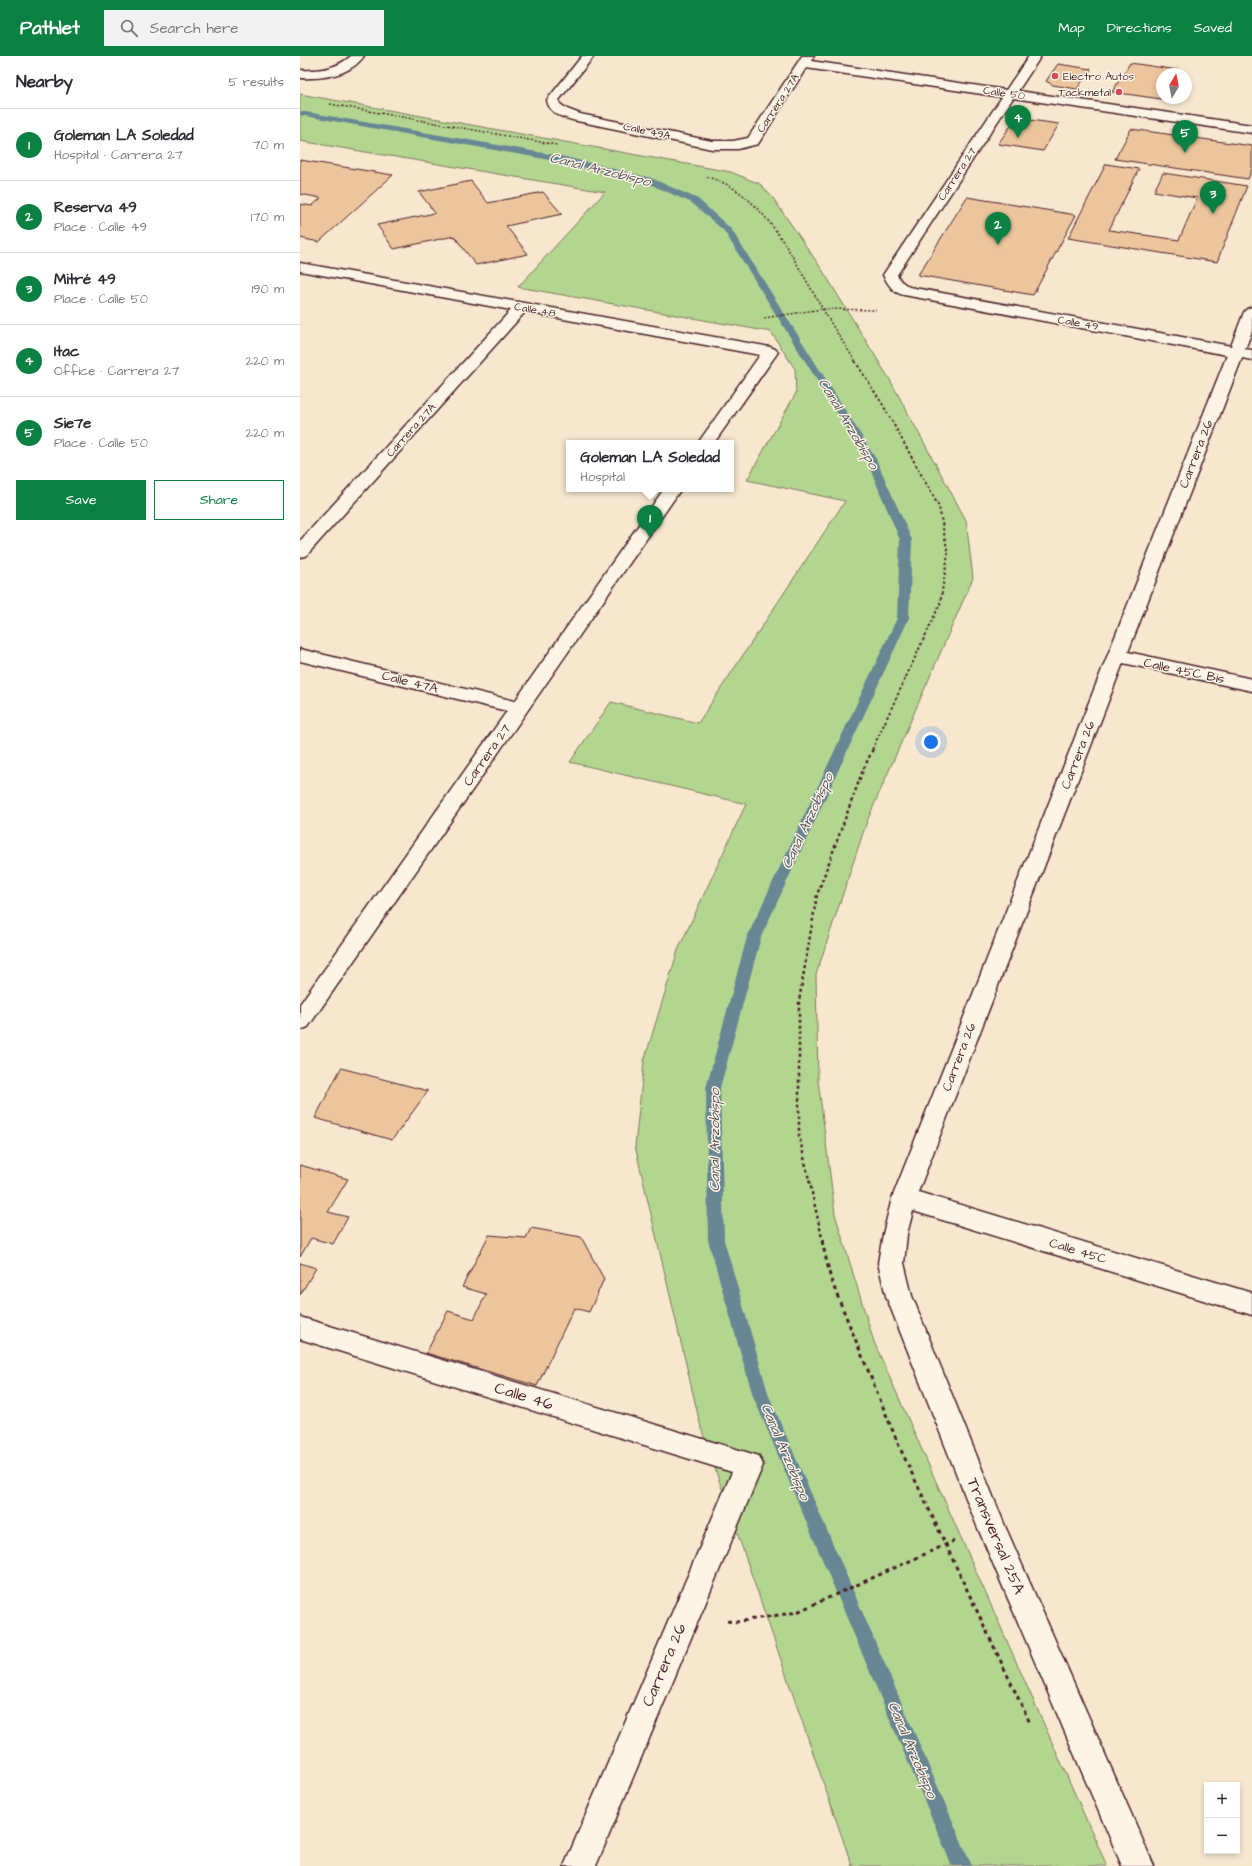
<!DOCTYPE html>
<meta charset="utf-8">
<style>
:root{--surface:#fff;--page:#f2f2f3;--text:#2b2b33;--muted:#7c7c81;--line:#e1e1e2;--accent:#0b8043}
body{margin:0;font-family:"Architects Daughter",sans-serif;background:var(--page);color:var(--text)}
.controls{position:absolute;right:12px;bottom:12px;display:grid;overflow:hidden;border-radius:0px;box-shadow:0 2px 6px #0003}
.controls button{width:36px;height:36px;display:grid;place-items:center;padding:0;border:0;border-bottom:1px solid var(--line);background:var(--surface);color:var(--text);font:20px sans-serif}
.compass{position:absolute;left:856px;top:12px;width:36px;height:36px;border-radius:50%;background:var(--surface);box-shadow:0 2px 6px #0003;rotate:10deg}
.you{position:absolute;left:631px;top:686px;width:14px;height:14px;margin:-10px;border:3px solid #fff;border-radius:50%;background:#1a73e8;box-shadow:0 0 0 6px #1a73e833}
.badge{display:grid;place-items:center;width:26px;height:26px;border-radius:50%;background:var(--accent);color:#fff;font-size:13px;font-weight:700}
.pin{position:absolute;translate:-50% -33px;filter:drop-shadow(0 1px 2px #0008)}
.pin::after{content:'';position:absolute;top:21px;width:14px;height:12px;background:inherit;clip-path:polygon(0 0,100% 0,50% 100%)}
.popup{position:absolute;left:266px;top:384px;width:168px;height:52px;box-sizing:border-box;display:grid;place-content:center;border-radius:0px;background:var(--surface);filter:drop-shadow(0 1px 3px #0005);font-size:13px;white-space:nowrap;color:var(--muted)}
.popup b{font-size:15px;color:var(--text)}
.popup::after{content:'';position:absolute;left:50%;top:100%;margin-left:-8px;border:8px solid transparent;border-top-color:var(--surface)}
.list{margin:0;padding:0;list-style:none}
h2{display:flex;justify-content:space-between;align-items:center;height:52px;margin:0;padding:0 16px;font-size:17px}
h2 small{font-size:13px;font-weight:400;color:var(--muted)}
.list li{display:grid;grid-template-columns:26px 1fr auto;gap:12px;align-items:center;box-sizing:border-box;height:72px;padding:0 16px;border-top:1px solid var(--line)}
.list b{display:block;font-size:15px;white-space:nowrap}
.list p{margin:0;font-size:13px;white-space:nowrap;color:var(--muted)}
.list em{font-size:13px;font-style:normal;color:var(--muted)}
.actions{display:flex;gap:8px;padding:12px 16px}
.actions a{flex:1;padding:9px 0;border:1px solid var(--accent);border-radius:0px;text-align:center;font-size:14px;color:var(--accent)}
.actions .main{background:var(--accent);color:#fff}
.icon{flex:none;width:22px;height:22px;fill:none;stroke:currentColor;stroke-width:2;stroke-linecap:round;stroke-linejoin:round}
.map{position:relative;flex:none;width:952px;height:1810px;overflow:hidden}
header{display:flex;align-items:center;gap:24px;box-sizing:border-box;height:56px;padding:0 20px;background:var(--accent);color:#fff}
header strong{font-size:19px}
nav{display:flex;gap:22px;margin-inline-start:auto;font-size:14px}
.search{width:280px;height:36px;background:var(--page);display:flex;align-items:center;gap:10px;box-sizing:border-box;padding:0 14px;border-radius:0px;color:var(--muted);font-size:15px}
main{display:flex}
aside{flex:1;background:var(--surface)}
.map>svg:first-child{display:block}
</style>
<header>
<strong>Pathlet</strong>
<div class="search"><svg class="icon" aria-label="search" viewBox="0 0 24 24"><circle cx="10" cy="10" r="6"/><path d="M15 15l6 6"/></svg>Search here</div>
<nav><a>Map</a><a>Directions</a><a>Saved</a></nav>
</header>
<main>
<aside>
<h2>Nearby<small>5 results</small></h2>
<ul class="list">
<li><span class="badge">1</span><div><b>Goleman LA Soledad</b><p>Hospital · Carrera 27</p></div><em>70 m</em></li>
<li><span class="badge">2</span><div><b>Reserva 49</b><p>Place · Calle 49</p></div><em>170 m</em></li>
<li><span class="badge">3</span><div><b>Mitré 49</b><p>Place · Calle 50</p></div><em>190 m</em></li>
<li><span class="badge">4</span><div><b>Itac</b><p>Office · Carrera 27</p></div><em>220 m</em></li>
<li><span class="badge">5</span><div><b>Sie7e</b><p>Place · Calle 50</p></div><em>220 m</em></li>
</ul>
<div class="actions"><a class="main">Save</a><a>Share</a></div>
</aside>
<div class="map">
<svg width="952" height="1810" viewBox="0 0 952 1810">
<rect width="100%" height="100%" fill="#f8e7cf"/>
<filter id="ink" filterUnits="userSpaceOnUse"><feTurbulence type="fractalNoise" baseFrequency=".025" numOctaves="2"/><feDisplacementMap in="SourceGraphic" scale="8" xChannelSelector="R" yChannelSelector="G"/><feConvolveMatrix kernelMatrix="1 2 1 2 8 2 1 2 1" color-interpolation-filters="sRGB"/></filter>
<g filter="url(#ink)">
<!-- green -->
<path fill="#b2d58f" stroke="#7e7a5d" d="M0 38 431 116 460 128 473 142 523 215 590 324 666 464 673 522 567 765 516 919 518 1024 535 1158 574 1286 807 1810H552L401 1372 335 1090 344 1005 378 894 446 748 270 706 311 646 398 667 545 445 447 424 496 337 495 313 471 276 218 231 305 136 0 85Z"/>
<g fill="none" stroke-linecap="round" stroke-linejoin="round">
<!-- stream -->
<path fill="#688694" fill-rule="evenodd" d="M0 55 261 100 351 122 398 143 431 173 576 403 612 484 609 562 461 881 420 1032 424 1184 469 1340 672 1810H652L453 1340 408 1184 406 1032 447 881 597 562 600 484 566 403 424 175 392 147 345 126 261 106 0 59Z"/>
</g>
<!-- building -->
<g fill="#edc59d" stroke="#4a1f2b">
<path d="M830 7 878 14 876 18H862L861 43 812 36Z"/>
<path d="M758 8 791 13 777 33 753 29 746 25Z"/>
<path d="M716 62 759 68 743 95 698 88Z"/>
<path d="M831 73 952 90V113L948 123 815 103Z"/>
<path d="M0 104 93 119 19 186 0 182V148L12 150 21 142 0 138Z"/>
<path d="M806 108 839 113 809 174 879 184 897 142 854 135 863 117 947 130 917 206 768 182Z"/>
<path d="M171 125 188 147 243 136 262 158 206 170 228 198 176 209 154 180 94 193 77 169 135 157 119 136Z"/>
<path d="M667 141 776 159 733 239 618 219Z"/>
<path d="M41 1012 128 1035 92 1084 15 1062Z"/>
<path d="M0 1109 48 1123 28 1156 48 1161 33 1188 11 1182 0 1201Z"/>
<path d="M231 1172 281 1181 304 1223 289 1256 274 1252 237 1330 126 1297 148 1255 174 1263 186 1238 162 1231 189 1179 226 1182Z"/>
<path d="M0 1207 16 1212 0 1239Z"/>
</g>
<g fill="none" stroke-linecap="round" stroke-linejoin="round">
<defs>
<g id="minor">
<path d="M51 0H64C50 20 22 23 0 22V14C19 15 36 13 51 0Z"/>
<path d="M282 0H294L259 44 260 48 267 53 280 58 412 85H433L448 82 502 0H514L511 5 706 34 729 0H741L718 35 952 69V77L713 42 597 219 601 225 609 231 931 290 944 256 947 253 952 251V275L945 293 952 294V304L942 302 828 596 952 623V635L823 607 618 1136 952 1237V1259L613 1155 607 1178 604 1207 612 1240 705 1470 854 1810H822L677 1470 586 1240 578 1207 583 1178 592 1142 927 299 604 239C593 237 588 228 583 219L702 41 506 12 458 88 438 93H412L277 65C264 62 249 58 247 44Z"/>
<path d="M0 207 470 291 475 293 478 296 414 387H398L460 299 225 256 6 500 0 501V485L211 254 0 215Z"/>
<path d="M364 433H381L8 971 0 974V948L207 655 0 605V593L215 645Z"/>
<path d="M0 1261 459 1400 463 1409 296 1810H264L432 1416 0 1283Z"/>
</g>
</defs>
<!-- minor casing -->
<use href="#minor" stroke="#4a1f2b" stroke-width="3"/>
<!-- path-far3 -->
<g stroke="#4a1f2b" stroke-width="1.5" stroke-dasharray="2 2" stroke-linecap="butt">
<path d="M30 48 257 89"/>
<path d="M407 121C461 134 491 199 517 243 529 265 542 285 556 306"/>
<path d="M464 262 522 253 576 254"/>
</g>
<!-- path-far2 -->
<path stroke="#4a1f2b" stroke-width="2" stroke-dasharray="2.5 2.5" stroke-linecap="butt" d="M555 305 583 349 639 451 648 498 640 548 572 694"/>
<!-- path-far1 -->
<path stroke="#4a1f2b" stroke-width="2.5" stroke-dasharray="3 3" stroke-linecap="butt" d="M523 1186 499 1079V945L517 839 563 714 573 693"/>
<!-- path -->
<g stroke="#4a1f2b" stroke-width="3" stroke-dasharray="4 4" stroke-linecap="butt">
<path d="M522 1185 531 1224 599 1390 730 1667"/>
<path d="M427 1565 436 1566 497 1556 654 1485"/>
</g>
<!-- minor -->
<use href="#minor" fill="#fcf5e5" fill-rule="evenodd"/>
</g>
</g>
<!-- markers -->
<g fill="#d1495b" stroke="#fcf5e5" stroke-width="1.5">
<circle cx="755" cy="20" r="4"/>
<circle cx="819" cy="36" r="4"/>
</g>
<g text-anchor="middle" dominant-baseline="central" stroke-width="3" stroke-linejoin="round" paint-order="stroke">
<!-- far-poi labels -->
<g font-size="11" fill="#4a1f2b" stroke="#fcf5e5" text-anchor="start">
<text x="763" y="20">Electro Autos</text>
<text x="811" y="36" text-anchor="end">Tackmetal</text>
</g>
<!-- far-street labels -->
<g font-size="11" fill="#4a1f2b" stroke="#fcf5e5">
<text transform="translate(704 37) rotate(8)">Calle 50</text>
<text transform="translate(478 47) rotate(-57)">Carrera 27A</text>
<text transform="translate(347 75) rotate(12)">Calle 49A</text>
<text transform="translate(657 118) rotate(-57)">Carrera 27</text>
<text transform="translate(235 254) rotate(10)">Calle 48</text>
<text transform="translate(778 267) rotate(10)">Calle 49</text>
<text transform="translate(111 374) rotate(-48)">Carrera 27A</text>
</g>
<!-- street labels -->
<g font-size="13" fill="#4a1f2b" stroke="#fcf5e5">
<text transform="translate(896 398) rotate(-69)">Carrera 26</text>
<text transform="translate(884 615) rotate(12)">Calle 45C Bis</text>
<text transform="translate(110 626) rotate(14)">Calle 47A</text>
<text transform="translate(187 699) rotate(-55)">Carrera 27</text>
<text transform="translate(778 699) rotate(-69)">Carrera 26</text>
<text transform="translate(659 1001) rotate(-69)">Carrera 26</text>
<text transform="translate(778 1195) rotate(17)">Calle 45C</text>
</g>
<!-- water labels -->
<g font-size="14" font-style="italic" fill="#595260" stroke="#fcf5e5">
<text transform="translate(300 114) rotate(14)">Canal Arzobispo</text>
<text transform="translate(548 368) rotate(59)">Canal Arzobispo</text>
<text transform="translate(508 765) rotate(-65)">Canal Arzobispo</text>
<text transform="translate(415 1084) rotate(-90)">Canal Arzobispo</text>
<text transform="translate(485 1396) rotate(67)">Canal Arzobispo</text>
<text transform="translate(612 1694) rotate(67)">Canal Arzobispo</text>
</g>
<!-- near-street labels -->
<g font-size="16" fill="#4a1f2b" stroke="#fcf5e5">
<text transform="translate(224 1340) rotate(17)">Calle 46</text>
<text transform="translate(696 1480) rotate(67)">Transversal 25A</text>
<text transform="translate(364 1609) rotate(-67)">Carrera 26</text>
</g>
</g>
</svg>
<div class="controls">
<button>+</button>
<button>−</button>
</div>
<svg class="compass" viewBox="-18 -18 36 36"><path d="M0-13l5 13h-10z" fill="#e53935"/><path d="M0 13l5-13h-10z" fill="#7c7c81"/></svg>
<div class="you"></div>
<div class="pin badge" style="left:350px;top:482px">1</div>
<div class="popup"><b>Goleman LA Soledad</b>Hospital</div>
<div class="pin badge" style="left:698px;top:189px">2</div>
<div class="pin badge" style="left:913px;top:158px">3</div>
<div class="pin badge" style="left:718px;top:82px">4</div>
<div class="pin badge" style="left:885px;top:97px">5</div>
</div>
</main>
